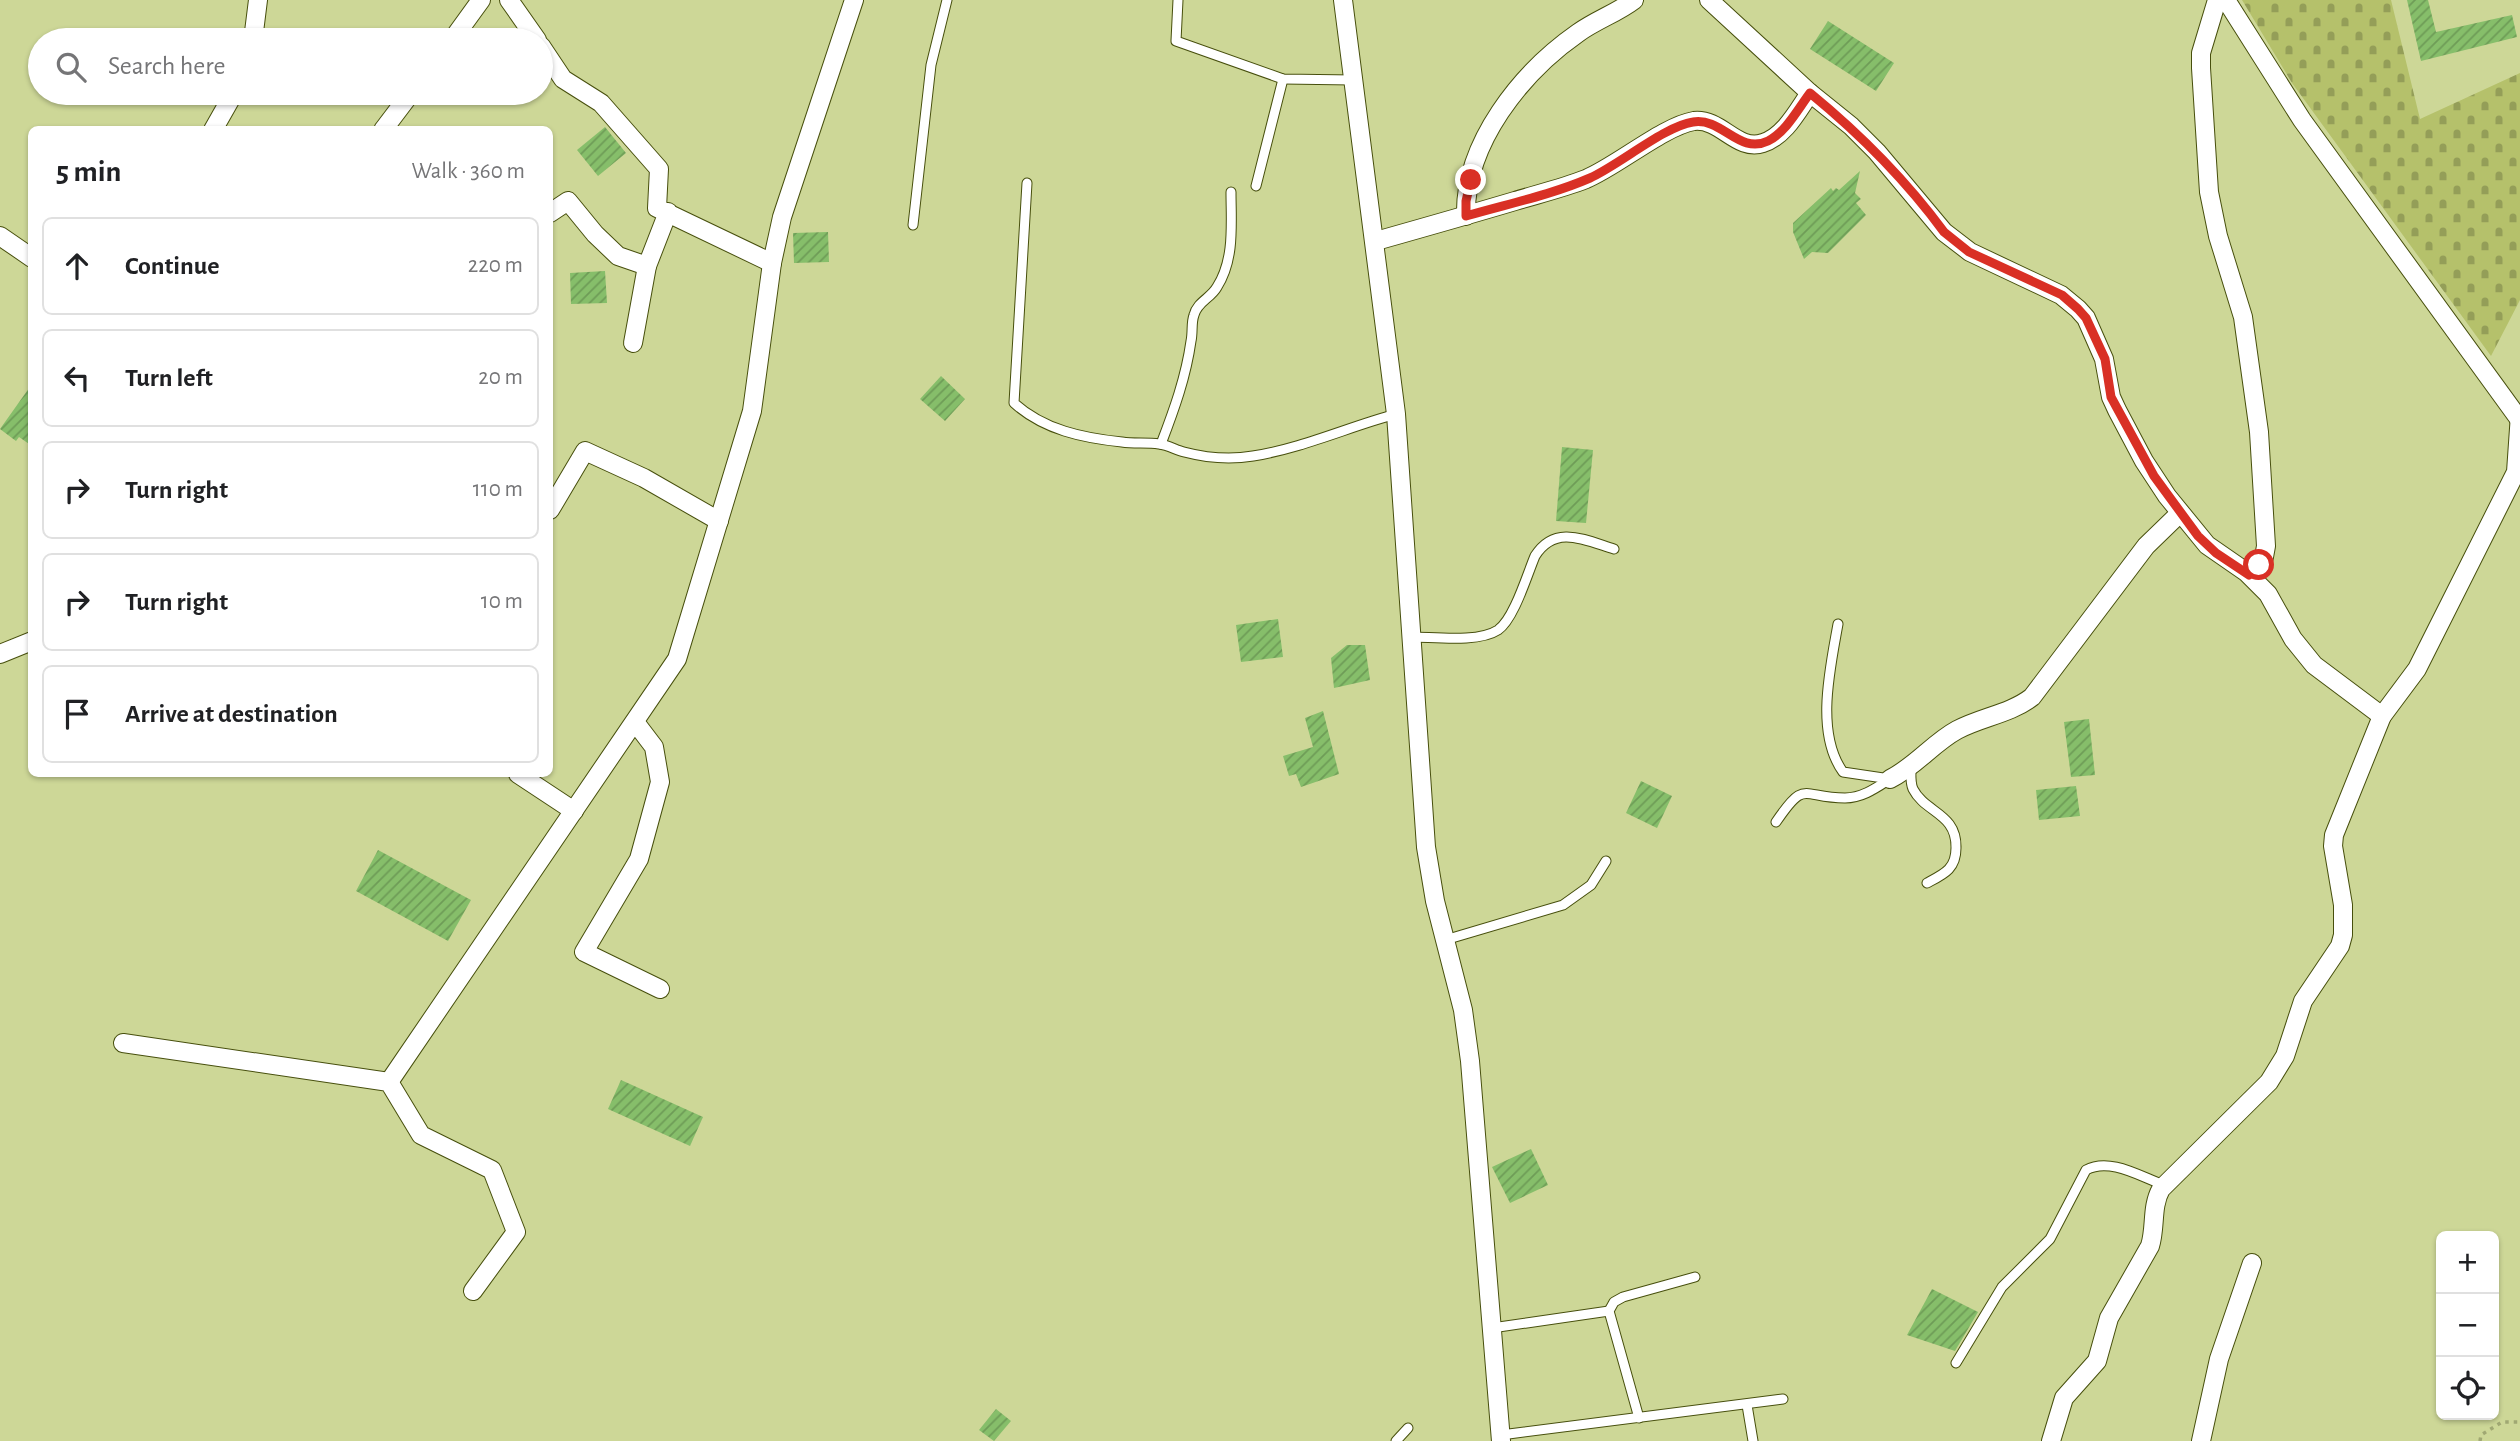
<!DOCTYPE html>
<meta charset="utf-8">
<style>
:root{--surface:#fff;--page:#f2f2f2;--text:#202124;--muted:#757577;--line:#e0e0e0}
body{margin:0;font-family:"Alegreya Sans",sans-serif;background:var(--page);color:var(--text)}
.controls{position:absolute;right:21px;bottom:21px;display:grid;overflow:hidden;border-radius:10px;box-shadow:0 2px 5px #0004}
.controls button{width:63px;height:63px;display:grid;place-items:center;padding:0;border:0;border-bottom:2px solid var(--line);background:var(--surface);color:var(--text);font:35px sans-serif}
.stop{position:absolute;width:21px;height:21px;margin:-16px;border:5px solid #d93025;border-radius:50%;background:#fff}
.stop.end{background:#d93025;border-color:#fff;box-shadow:0 2px 7px #0008}
.list{margin:0;padding:0;list-style:none}
h2{display:flex;justify-content:space-between;align-items:center;height:91px;margin:0;padding:0 28px;font-size:30px}
h2 small{font-size:23px;font-weight:400;color:var(--muted)}
.list li{display:grid;grid-template-columns:46px 1fr auto;gap:21px;align-items:center;box-sizing:border-box;height:98px;margin:0 14px 14px;padding:0 14px;border:2px solid var(--line);border-radius:10px}
.list b{display:block;font-size:26px;white-space:nowrap}
.list em{font-size:23px;font-style:normal;color:var(--muted)}
.icon{flex:none;width:38px;height:38px;fill:none;stroke:currentColor;stroke-width:2;stroke-linecap:round;stroke-linejoin:round}
.map{position:relative;flex:none;width:2520px;height:1441px;overflow:hidden}
.search{position:absolute;background:var(--surface);box-shadow:0 2px 5px #0004;left:28px;top:28px;width:525px;height:77px;display:flex;align-items:center;gap:18px;box-sizing:border-box;padding:0 24px;border-radius:38px;color:var(--muted);font-size:26px}
.panel{position:absolute;background:var(--surface);box-shadow:0 2px 5px #0004;left:28px;top:126px;width:525px;height:651px;border-radius:10px}
.map>svg:first-child{display:block}
</style>
<div class="map">
<svg width="2520" height="1441" viewBox="0 0 2520 1441">
<defs>
<pattern id="cemetery-stones" width="16" height="16" patternUnits="userSpaceOnUse" patternTransform="scale(1.75)"><rect width="16" height="16" fill="#b5c16b"/><path d="M2 7V4a2 2 0 0 1 4 0v3zM10 15v-3a2 2 0 0 1 4 0v3z" fill="#949e58"/></pattern>
<pattern id="building-hatch" width="6" height="6" patternUnits="userSpaceOnUse" patternTransform="scale(1.75)"><rect width="6" height="6" fill="#86be6a"/><path d="M-1 1l2-2M0 6l6-6M5 7l2-2" fill="none" stroke="#6e9c57"/></pattern>
</defs>
<rect width="100%" height="100%" fill="#cdd797"/>
<!-- cemetery -->
<path fill="url(#cemetery-stones)" d="M2242 0H2391L2420 119 2520 73V300L2491 356 2292 83Z"/>
<!-- building -->
<g fill="url(#building-hatch)">
<path d="M2407 0H2428L2436 32 2512 15 2517 37 2421 61Z"/>
<path d="M1828 21 1894 63 1876 91 1810 49Z"/>
<path d="M605 127 626 153 598 176 577 150Z"/>
<path d="M1860 171 1855 193 1861 199 1856 203 1866 215 1828 253 1812 252 1804 259 1793 232V223L1831 188 1833 191 1836 188 1839 190Z"/>
<path d="M828 232 829 262 794 263 793 233Z"/>
<path d="M605 271 607 303 571 304 570 273Z"/>
<path d="M941 376 965 399 945 421 920 399Z"/>
<path d="M32 384V446L19 437 16 441 0 429Z"/>
<path d="M1562 447 1593 450 1586 523 1556 521Z"/>
<path d="M1278 619 1283 657 1241 662 1236 625Z"/>
<path d="M1347 645H1365L1370 680 1334 688 1331 658Z"/>
<path d="M1323 711 1339 774 1301 787 1296 774 1289 776 1283 756 1313 747 1305 718Z"/>
<path d="M2089 719 2095 775 2071 777 2064 722Z"/>
<path d="M1641 781 1672 796 1657 828 1626 813Z"/>
<path d="M2076 786 2080 816 2039 820 2036 790Z"/>
<path d="M378 850 471 900 448 941 356 891Z"/>
<path d="M621 1080 703 1117 690 1146 608 1109Z"/>
<path d="M1531 1149 1548 1185 1510 1203 1492 1167Z"/>
<path d="M1932 1289 1978 1312 1955 1351 1907 1335Z"/>
<path d="M996 1409 1011 1421 994 1441 979 1430Z"/>
</g>
<g fill="none" stroke-linecap="round" stroke-linejoin="round">
<defs>
<g id="service">
<path d="M1178 0 1176 41 1283 79 1353 80"/>
<path d="M1027 183 1014 403C1044 430 1083 438 1122 442 1134 444 1147 442 1159 444 1168 445 1176 450 1184 452 1207 458 1230 460 1253 456 1303 448 1348 427 1396 414"/>
<path d="M1256 186 1283 79"/>
<path d="M913 225 931 65 947 0"/>
<path d="M1161 444C1174 410 1186 377 1191 341 1193 332 1191 323 1194 315 1197 302 1211 298 1217 287 1235 259 1231 223 1231 192"/>
<path d="M1838 624C1830 669 1815 733 1843 772L1890 779"/>
<path d="M1411 637C1434 637 1478 643 1498 630 1514 619 1527 575 1535 556 1555 524 1585 540 1614 549"/>
<path d="M1911 767C1911 775 1910 782 1913 789 1925 813 1957 813 1956 848 1956 869 1944 874 1927 883"/>
<path d="M1776 822C1806 778 1801 798 1845 798 1862 798 1876 788 1890 779"/>
<path d="M1445 940 1563 905 1591 885 1606 861"/>
<path d="M1492 1328 1609 1311"/>
<path d="M1956 1363 2002 1287 2050 1239 2086 1170C2110 1157 2141 1177 2164 1185"/>
<path d="M1747 1405 1753 1441"/>
<path d="M1639 1418 1609 1311 1614 1302 1623 1297 1695 1277"/>
<path d="M1501 1435 1783 1399"/>
<path d="M1396 1441 1408 1428"/>
</g>
<g id="minor">
<path d="M509 0 537 40"/>
<path d="M1343 0 1396 414 1426 847 1435 901 1463 1010 1470 1061 1501 1441"/>
<path d="M1709 0 1810 93 1851 126 1877 152 1944 232 1970 252 2061 295 2078 309 2086 318 2104 359 2111 397 2117 410 2144 461 2167 496 2207 545 2246 572 2268 594 2293 639 2314 665 2382 716"/>
<path d="M2217 0 2201 53V68L2209 192 2218 236 2243 317 2259 432 2266 546 2264 557 2250 575"/>
<path d="M2226 0 2302 120 2519 419"/>
<path d="M253 40 258 0"/>
<path d="M452 40 481 0"/>
<path d="M541 46 563 79 601 103 659 169 657 208 772 263"/>
<path d="M213 130 234 93"/>
<path d="M383 130 411 93"/>
<path d="M550 213 568 201 595 234 618 256 647 266 668 212"/>
<path d="M1466 216C1464 143 1522 72 1578 33 1596 20 1617 13 1634 0"/>
<path d="M0 236 32 258"/>
<path d="M1376 241C1422 228 1468 215 1515 201 1538 194 1563 188 1586 179 1617 166 1664 126 1694 121 1721 118 1737 152 1763 143 1785 136 1798 110 1810 93"/>
<path d="M633 343 647 266"/>
<path d="M550 510 585 451 644 478 719 521"/>
<path d="M0 654 32 641"/>
<path d="M635 722 654 747 660 782 639 859 584 952 660 989"/>
<path d="M518 774 574 811"/>
<path d="M1890 779C1916 766 1933 743 1957 730 1981 717 2010 714 2032 697L2146 546 2180 513"/>
<path d="M123 1043 389 1082 421 1135 492 1170 516 1232 473 1291"/>
<path d="M389 1082 677 659 752 411 772 263 782 217 854 0"/>
<path d="M2051 1441 2064 1398 2097 1361 2109 1318 2150 1246C2156 1227 2151 1207 2161 1189L2269 1082 2285 1056 2303 1001 2340 946 2343 935V905L2333 846 2334 835 2382 716 2417 669 2516 472 2520 414"/>
<path d="M2201 1441 2219 1359 2252 1263"/>
</g>
</defs>
<!-- service casing -->
<use href="#service" stroke="#474f0d" stroke-width="11"/>
<!-- minor casing -->
<use href="#minor" stroke="#474f0d" stroke-width="20"/>
<!-- path -->
<path stroke="#a0a873" stroke-width="3.5" stroke-dasharray="3.5 5" stroke-linecap="butt" d="M2480 1441 2481 1435 2502 1422H2520"/>
<!-- service -->
<use href="#service" stroke="#fff" stroke-width="9"/>
<!-- minor -->
<use href="#minor" stroke="#fff" stroke-width="18"/>
</g>
<g fill="none" stroke-linecap="round" stroke-linejoin="round">
<!-- route -->
<path stroke="#d93025" stroke-width="9" d="M1471 180 1466 201V216C1507 204 1551 195 1590 178 1619 165 1665 126 1693 122 1722 117 1739 155 1768 141 1786 132 1798 109 1810 93 1860 134 1905 179 1944 232L1969 252 2062 295 2078 309 2086 318 2105 359 2111 397 2154 476 2198 536 2216 553 2249 575 2259 565"/>
</g>
</svg>
<div class="controls">
<button>+</button>
<button>−</button>
<button><svg class="icon" aria-label="locate" viewBox="0 0 24 24"><circle cx="12" cy="12" r="6"/><path d="M12 2v4M12 18v4M2 12h4M18 12h4"/></svg></button>
</div>
<div class="stop" style="left:2259px;top:565px"></div>
<div class="stop end" style="left:1471px;top:180px"></div>
<div class="search"><svg class="icon" aria-label="search" viewBox="0 0 24 24"><circle cx="10" cy="10" r="6"/><path d="M15 15l6 6"/></svg>Search here</div>
<section class="panel">
<h2>5 min<small>Walk · 360 m</small></h2>
<ul class="list">
<li><svg class="icon" aria-label="ahead" viewBox="0 0 24 24"><path d="M12 20V5M6 11l6-6 6 6"/></svg><div><b>Continue</b></div><em>220 m</em></li>
<li><svg class="icon" aria-label="left" viewBox="0 0 24 24"><path d="M17 20v-9H6M10 6l-5 5 5 5"/></svg><div><b>Turn left</b></div><em>20 m</em></li>
<li><svg class="icon" aria-label="right" viewBox="0 0 24 24"><path d="M7 20v-9h11M14 6l5 5-5 5"/></svg><div><b>Turn right</b></div><em>110 m</em></li>
<li><svg class="icon" aria-label="right" viewBox="0 0 24 24"><path d="M7 20v-9h11M14 6l5 5-5 5"/></svg><div><b>Turn right</b></div><em>10 m</em></li>
<li><svg class="icon" aria-label="arrive" viewBox="0 0 24 24"><path d="M6 21V4h12l-3 4 3 4H6"/></svg><div><b>Arrive at destination</b></div></li>
</ul>
</section>
</div>
